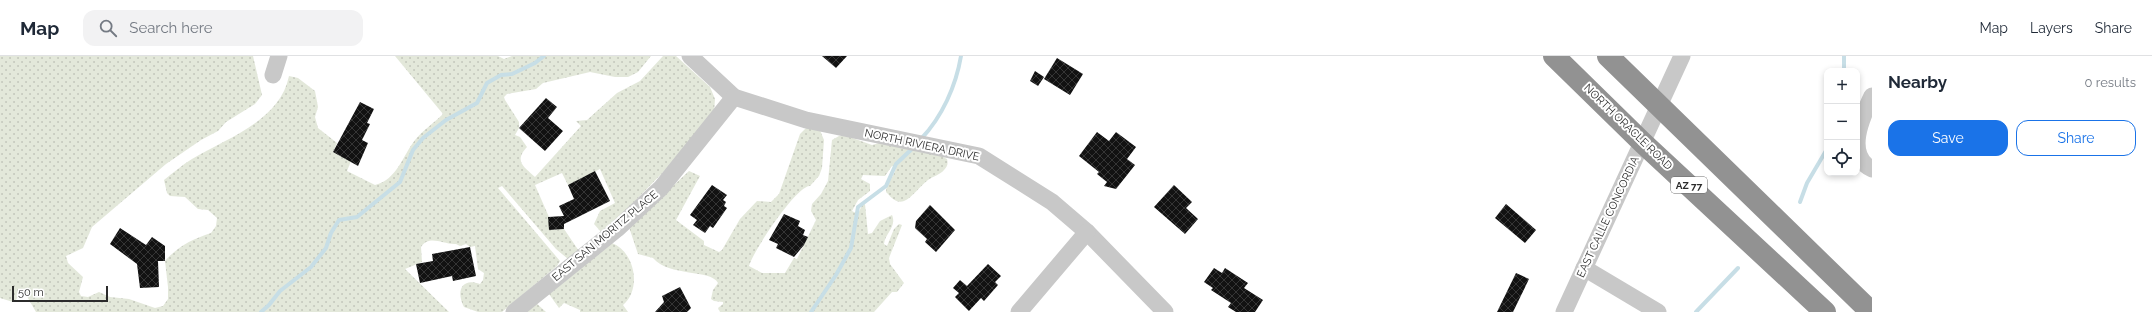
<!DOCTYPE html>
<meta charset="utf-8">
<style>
:root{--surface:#fff;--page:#f2f2f3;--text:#1f2937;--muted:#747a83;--line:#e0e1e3;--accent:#1a73e8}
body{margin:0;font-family:Raleway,sans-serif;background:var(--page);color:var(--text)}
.controls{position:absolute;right:12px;top:12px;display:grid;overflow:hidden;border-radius:8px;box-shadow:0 2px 6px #0003}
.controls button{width:36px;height:36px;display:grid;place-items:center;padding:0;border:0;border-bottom:1px solid var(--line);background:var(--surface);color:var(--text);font:20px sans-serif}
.scale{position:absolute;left:12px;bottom:10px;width:96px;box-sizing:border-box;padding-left:4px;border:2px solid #2b2b2b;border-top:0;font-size:11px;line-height:14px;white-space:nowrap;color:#2b2b2b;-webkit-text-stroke:3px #fff;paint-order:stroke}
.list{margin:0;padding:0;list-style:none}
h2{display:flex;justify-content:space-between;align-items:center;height:52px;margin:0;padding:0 16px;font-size:17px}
h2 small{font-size:13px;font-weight:400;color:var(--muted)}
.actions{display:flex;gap:8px;padding:12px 16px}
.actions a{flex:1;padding:9px 0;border:1px solid var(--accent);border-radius:12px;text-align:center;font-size:14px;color:var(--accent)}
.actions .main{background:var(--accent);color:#fff}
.icon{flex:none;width:22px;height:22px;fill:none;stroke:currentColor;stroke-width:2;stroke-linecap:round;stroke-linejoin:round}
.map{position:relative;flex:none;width:1872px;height:256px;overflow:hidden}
header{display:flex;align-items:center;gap:24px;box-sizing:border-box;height:56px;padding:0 20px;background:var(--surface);border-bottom:1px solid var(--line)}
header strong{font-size:19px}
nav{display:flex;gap:22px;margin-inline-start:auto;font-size:14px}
.search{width:280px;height:36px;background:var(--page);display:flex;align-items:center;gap:10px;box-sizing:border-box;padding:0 14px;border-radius:12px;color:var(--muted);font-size:15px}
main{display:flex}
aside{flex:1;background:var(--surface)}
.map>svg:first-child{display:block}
</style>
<header>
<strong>Map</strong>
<div class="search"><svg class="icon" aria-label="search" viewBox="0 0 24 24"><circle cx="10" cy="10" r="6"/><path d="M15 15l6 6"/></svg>Search here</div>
<nav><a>Map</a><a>Layers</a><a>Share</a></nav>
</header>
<main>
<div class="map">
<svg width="1872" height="256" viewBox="0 0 1872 256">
<defs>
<pattern id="grass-dots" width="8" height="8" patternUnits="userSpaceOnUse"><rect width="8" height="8" fill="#e3e8da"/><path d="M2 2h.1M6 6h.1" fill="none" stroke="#c3c7bb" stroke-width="1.8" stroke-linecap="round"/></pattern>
<pattern id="building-cross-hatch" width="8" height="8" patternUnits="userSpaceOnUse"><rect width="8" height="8" fill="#121212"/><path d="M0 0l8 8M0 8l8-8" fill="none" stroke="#353535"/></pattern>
</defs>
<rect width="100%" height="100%" fill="#fff"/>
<!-- grass -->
<g fill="url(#grass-dots)">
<path d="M0 0H253L262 39 255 48 226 66 218 75 201 84 166 108 92 171 83 192 66 200 68 207 83 221 79 236 81 240 88 241 99 236 110 241 129 243 155 252 163 250 168 243V231L165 205C178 190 193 183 211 177L216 170 217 162 208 154 198 153 185 141 170 140 167 137 164 124C173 117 182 109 192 103 227 82 280 65 289 20L298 22 315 35 318 51 315 61 318 72 337 87 333 96 351 105 347 115 375 129C397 124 403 99 415 84 423 74 434 67 443 58L395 0H498L504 3 512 0H651L638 16 628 21H615L590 16 543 27 536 33 507 38 504 41 505 44 519 66V72L515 79 520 81 527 91C514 105 523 110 535 121L581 70 576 65 587 64 617 37 640 25 663 0H676L710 31 715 43 714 57 676 103 629 151 601 176 594 168 600 155 615 147 600 113 568 129 562 117 535 129 549 161V174L564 173 579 195 568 203 556 193 502 130 498 132 560 205 557 210 502 256H478L464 251C456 236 461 221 480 228L483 224 484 217 478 213 475 190 470 191 466 188 460 190 456 188C443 189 430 178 421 191L422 206 405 213 449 256H36L25 237 21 235 16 244 13 246 0 242Z"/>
<path d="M806 72H819L824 84 822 112 819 120 810 130C797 129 753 195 749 210L762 217H785L794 202 797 203 816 164 811 155 812 148 821 138 828 125 832 84 839 80H847L872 89 883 86 939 99 947 103C948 107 948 110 944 114 940 119 933 120 928 124 921 129 912 142 904 145 896 148 891 141 886 136 886 127 894 121 896 112L892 110 885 120 863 119 861 123 870 128V135L858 144 852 155 858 158 862 149 865 148 868 178 872 177 880 165 892 159C897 171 885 177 884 188L887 190 894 173 899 168 902 169 889 202 890 208 904 227 897 236H892L874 256H720L718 252 723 248V246L714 245 711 243 713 234 718 227C711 213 669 221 653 202L638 198 629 171 689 115 700 120 676 164 704 185V189L719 196 722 194 740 163 757 145 771 146 779 138 800 78Z"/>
<path d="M612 187C635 196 642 233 623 249L628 256H580V254L564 247 559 252 549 238Z"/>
<path d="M535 246 546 256H523Z"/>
</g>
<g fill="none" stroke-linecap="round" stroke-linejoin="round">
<!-- stream -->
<g stroke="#c7dee6" stroke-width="4">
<path d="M1844 15V0"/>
<path d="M921 83C942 61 956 30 961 0"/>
<path d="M1800 146 1807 127 1827 93"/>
<path d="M261 256 269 249 280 235 311 211 326 192 331 177 339 164 357 161 400 126 413 94 423 82 446 64 477 47 487 27 501 19 512 18 535 7 544 0"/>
<path d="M811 256 836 219 851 192 858 151 886 130 896 108 914 91"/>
<path d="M1696 256 1738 212"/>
</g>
</g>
<!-- building -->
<g fill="url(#building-cross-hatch)">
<path d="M822 0H847L836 12Z"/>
<path d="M1057 2 1083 18 1070 39 1044 23Z"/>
<path d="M1035 15 1044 21 1038 30 1030 25Z"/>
<path d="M546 42 557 51 548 62 563 75 545 95 519 72Z"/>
<path d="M360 46 374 53 367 67 370 68 362 84 368 87 358 110 333 96Z"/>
<path d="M1097 76 1109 85 1116 76 1136 91 1127 103 1135 109 1116 133 1104 130 1107 126 1097 118 1099 116 1079 100Z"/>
<path d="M595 115 610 145 564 168V173L549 174 548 161 564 160 559 150 574 143 568 129Z"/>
<path d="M712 129 727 139 723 144 726 146 724 150 727 152 713 172 710 170 705 177 693 169 697 164 690 159Z"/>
<path d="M1174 129 1192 146 1186 152 1198 163 1185 178 1154 151Z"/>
<path d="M1506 148 1536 174 1525 187 1495 162Z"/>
<path d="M930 149 955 174 936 196 925 186 927 183 915 172 916 165Z"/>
<path d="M784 158 800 165 798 170 805 174 803 179 808 181 804 189 794 201 776 192 778 188 769 184Z"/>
<path d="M120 172 146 189 152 181 165 190V205H158L159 231 140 232 137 208 110 188Z"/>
<path d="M470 191 476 220 453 225 452 220 420 227 416 208 433 205 432 198Z"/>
<path d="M988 208 1001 220 995 226 998 229 984 245 981 242 969 255 955 241 959 237 953 232 960 224 967 230Z"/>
<path d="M1214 212 1222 217 1225 212 1248 227 1244 232 1263 244 1255 256H1236L1228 251 1231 247 1211 234 1213 232 1204 226Z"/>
<path d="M1516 217 1529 223 1513 256H1497Z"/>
<path d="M680 231 691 252 687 256H655L664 246 662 240Z"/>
</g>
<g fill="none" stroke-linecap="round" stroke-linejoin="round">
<!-- minor -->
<g stroke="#c8c8c8" stroke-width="17">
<path d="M690 0 734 41 806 64 979 100 1052 146 1087 176 1165 256"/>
<path d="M273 19 279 0"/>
<path d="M1872 40C1862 61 1844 99 1872 113"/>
<path d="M1584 212 1658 256"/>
<path d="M514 256 617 173 661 132 734 41"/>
<path d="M1019 256 1087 176"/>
<path d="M1564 256 1682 0"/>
</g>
<!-- highway -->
<g stroke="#929292" stroke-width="22">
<path d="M1554 0 1643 87 1825 256"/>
<path d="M1608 0 1871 256"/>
</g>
</g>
<g text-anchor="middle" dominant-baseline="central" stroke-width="4" stroke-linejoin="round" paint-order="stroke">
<!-- shield labels -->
<rect fill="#fff" stroke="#6b6b6b" stroke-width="1" x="1671" y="121" width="36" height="16" rx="3"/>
<g font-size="10" font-weight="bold" fill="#2b2b2b">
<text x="1689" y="129">AZ 77</text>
</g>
<!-- street labels -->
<g font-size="11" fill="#2b2b2b" stroke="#fff">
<text transform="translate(1628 71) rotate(44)">NORTH ORACLE ROAD</text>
<text transform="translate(922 89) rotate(12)">NORTH RIVIERA DRIVE</text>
<text transform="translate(1608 161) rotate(-65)">EAST CALLE CONCORDIA</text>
<text transform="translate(605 180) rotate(-40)">EAST SAN MORITZ PLACE</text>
</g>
</g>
</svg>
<div class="controls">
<button>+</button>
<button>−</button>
<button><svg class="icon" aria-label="locate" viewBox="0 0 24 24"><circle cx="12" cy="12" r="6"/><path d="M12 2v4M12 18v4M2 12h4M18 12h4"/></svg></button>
</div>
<div class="scale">50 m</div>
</div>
<aside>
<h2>Nearby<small>0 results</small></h2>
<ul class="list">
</ul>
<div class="actions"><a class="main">Save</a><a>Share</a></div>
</aside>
</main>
